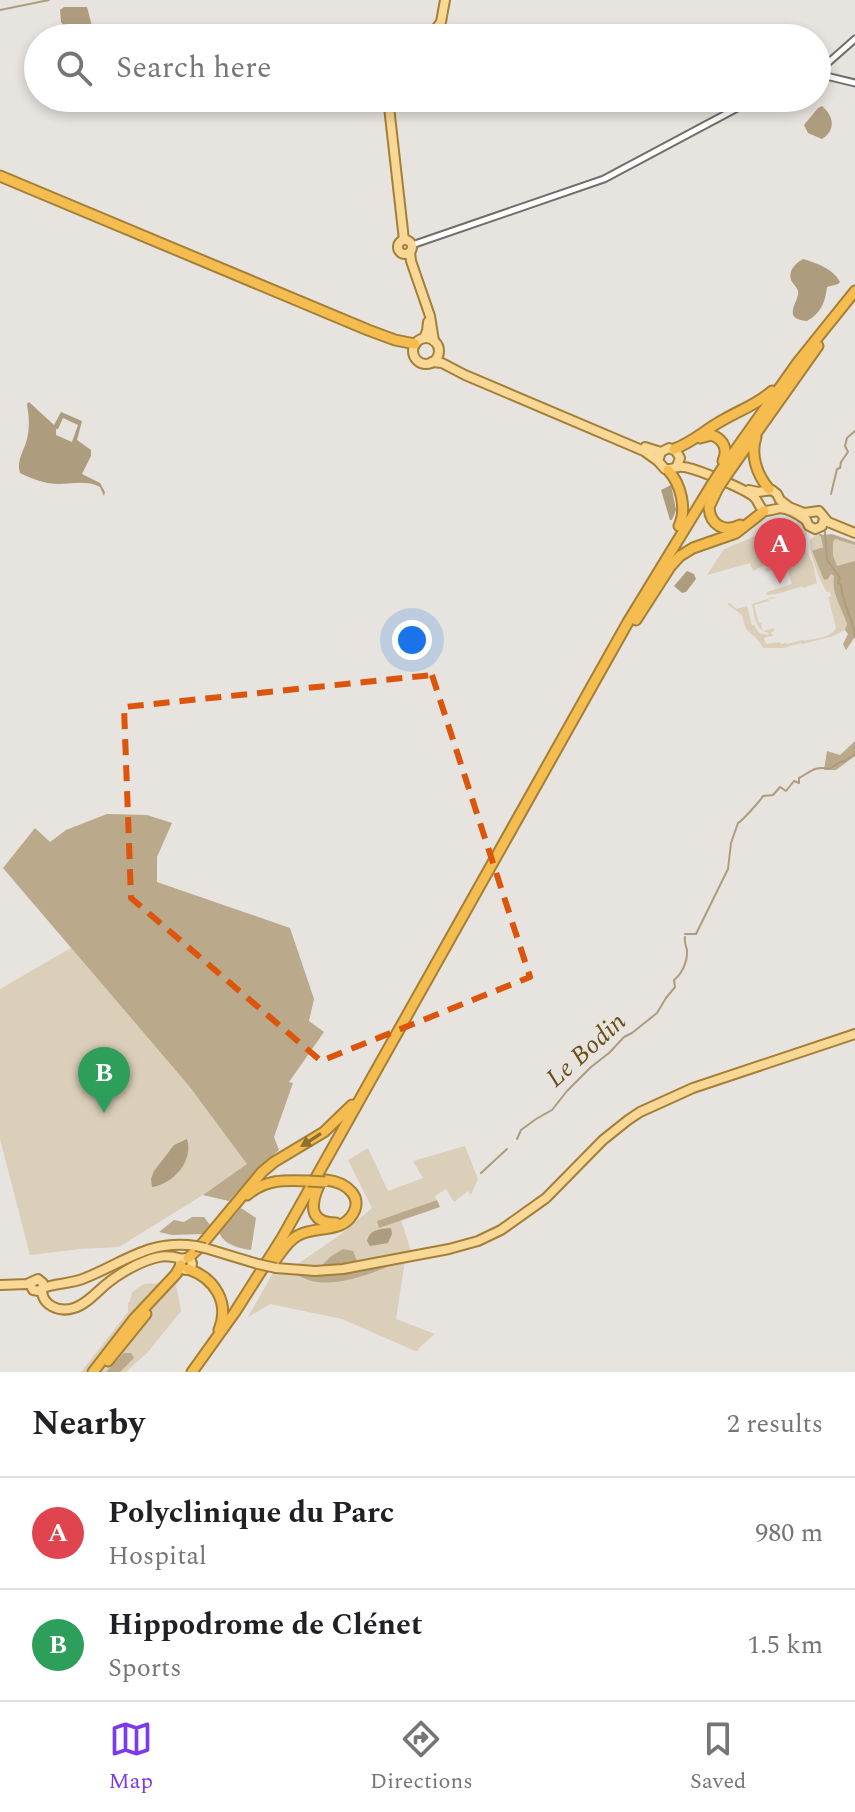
<!DOCTYPE html>
<meta charset="utf-8">
<style>
:root{--surface:#fff;--page:#f6f6f6;--text:#202124;--muted:#757577;--line:#e0e0e0;--accent:#7c3aed}
body{margin:0;font-family:Spectral,serif;background:var(--page);color:var(--text)}
.you{position:absolute;left:412px;top:640px;width:28px;height:28px;margin:-20px;border:6px solid #fff;border-radius:50%;background:#1a73e8;box-shadow:0 0 0 12px #1a73e833}
.badge{display:grid;place-items:center;width:52px;height:52px;border-radius:50%;background:var(--accent);color:#fff;font-size:26px;font-weight:700}
.pin{position:absolute;translate:-50% -66px;filter:drop-shadow(0 2px 4px #0008)}
.pin::after{content:'';position:absolute;top:42px;width:28px;height:24px;background:inherit;clip-path:polygon(0 0,100% 0,50% 100%)}
.list{margin:0;padding:0;list-style:none}
h2{display:flex;justify-content:space-between;align-items:center;height:104px;margin:0;padding:0 32px;font-size:34px}
h2 small{font-size:26px;font-weight:400;color:var(--muted)}
.list li{display:grid;grid-template-columns:52px 1fr auto;gap:24px;align-items:center;box-sizing:border-box;height:112px;padding:0 32px;border-top:2px solid var(--line)}
.list b{display:block;font-size:30px;white-space:nowrap}
.list p{margin:0;font-size:26px;white-space:nowrap;color:var(--muted)}
.list em{font-size:26px;font-style:normal;color:var(--muted)}
.icon{flex:none;width:44px;height:44px;fill:none;stroke:currentColor;stroke-width:2;stroke-linecap:round;stroke-linejoin:round}
.map{position:relative;flex:none;width:855px;height:1372px;overflow:hidden}
.search{position:absolute;background:var(--surface);box-shadow:0 4px 12px #0003;left:24px;right:24px;top:24px;height:88px;display:flex;align-items:center;gap:20px;box-sizing:border-box;padding:0 28px;border-radius:44px;color:var(--muted);font-size:30px}
.sheet{height:328px;background:var(--surface)}
nav{display:flex;justify-content:space-around;align-items:center;box-sizing:border-box;height:112px;border-top:2px solid var(--line);background:var(--surface);font-size:22px;color:var(--muted)}
nav a{display:grid;justify-items:center;gap:4px}
nav .on{color:var(--accent)}
.map>svg:first-child{display:block}
</style>
<div class="map">
<svg width="855" height="1372" viewBox="0 0 855 1372">
<rect width="100%" height="100%" fill="#e7e3de"/>
<!-- green -->
<g fill="#dbcfba">
<path d="M784 518 796 524 798 519C807 526 811 537 802 545L753 571 750 563 707 575 724 549 751 538Z"/>
<path d="M814 532 821 537 823 549 813 552 824 580 832 573 834 576C832 593 842 608 847 624L845 630 833 636 803 644 801 643 783 648H763C755 631 746 638 742 615L727 604 730 603 736 609 747 606 752 625H754L759 633 768 635 769 633C755 631 755 616 752 604L773 597 777 598 768 599 769 601 754 605 759 623 764 622 761 624 763 631 774 628V631L770 633 774 635 764 638 766 644 780 642 781 644 786 643 787 644 803 640 804 641C815 638 829 639 836 628L828 597 831 596 830 592H827C819 580 809 553 810 540L815 536 812 534Z"/>
<path d="M835 539 855 545V561L837 567 833 555V541Z"/>
<path d="M805 548 813 563 817 583 803 588V586L777 594 766 595 767 592 792 584 786 566 766 572 765 569Z"/>
<path d="M71 948 189 1086 248 1165 198 1198 119 1247 80 1249 30 1255 0 1139V989Z"/>
<path d="M465 1146 478 1179 471 1195 468 1191 454 1202 446 1189 435 1196 437 1200 377 1221 379 1227 401 1220 411 1251 358 1263 330 1257 319 1268 296 1265 340 1235 372 1208 348 1160 368 1148 388 1191 423 1178 413 1161Z"/>
<path d="M405 1260 396 1319 435 1334 420 1347 418 1351H415L342 1319 270 1304 248 1317 274 1271 296 1274 305 1280 378 1271Z"/>
<path d="M177 1269 186 1272 176 1285 181 1311 148 1352 126 1372H81L128 1312V1303L130 1301 132 1292 144 1284 165 1283Z"/>
</g>
<!-- forest -->
<g fill="#baa98a">
<path d="M817 533 824 535 832 534 855 542V545L835 539 833 542V555L837 566 855 561V639L854 638 846 650 843 644 848 634 845 630 847 624C842 608 831 593 834 576L831 574 828 579 824 580 812 551 820 548H823L821 537Z"/>
<path d="M855 741V756L836 770H824L827 751 840 755Z"/>
<path d="M107 814 147 815 172 823 157 857V882L290 928 314 999 309 1021 324 1032 289 1082 293 1083 274 1137 279 1150 258 1168 229 1201 203 1195 247 1164 189 1086 3 868 35 828 50 842 66 830Z"/>
<path d="M437 1200 440 1207 379 1228 377 1221Z"/>
<path d="M241 1208 256 1218 251 1250C238 1248 225 1245 219 1233Z"/>
<path d="M192 1217H204L210 1225 203 1234 172 1235 159 1232 174 1220 184 1222Z"/>
<path d="M343 1249 353 1251 358 1263 319 1268 330 1257Z"/>
<path d="M405 1260C374 1272 326 1295 296 1274Z"/>
<path d="M124 1353H131L134 1358 120 1372H106Z"/>
</g>
<!-- water -->
<g fill="#ae9c7e" fill-rule="evenodd">
<path d="M64 7H87L95 38H73L61 22 60 10Z"/>
<path d="M822 106C834 116 836 130 822 139L808 133 804 125 818 108Z"/>
<path d="M803 259C816 263 834 269 840 282L838 284 827 287C825 303 821 313 807 321 780 319 800 301 798 291 797 287 793 284 791 280 788 270 796 263 803 259Z"/>
<path d="M29 402 54 425 61 412 82 421 77 440 91 450V456L82 474 100 483 105 492 104 496 100 487C86 480 74 484 59 484 45 484 32 479 20 473 16 461 24 451 27 439 30 427 29 417 27 404ZM63 418 78 425 72 442 56 435V429H58Z"/>
<path d="M671 485 676 510 672 520H670L661 490Z"/>
<path d="M687 571 694 574 696 579 686 592 682 593 674 586Z"/>
<path d="M187 1139C194 1161 173 1184 152 1187L151 1179 154 1171 174 1145Z"/>
<path d="M391 1228 392 1234 388 1243 370 1246 367 1241C370 1229 380 1229 391 1228Z"/>
</g>
<g fill="none" stroke-linecap="round" stroke-linejoin="round">
<!-- stream -->
<g stroke="#ae9c7e" stroke-width="2">
<path d="M0 10 49 0"/>
<path d="M831 494 837 469 840 468 841 462 848 452 845 446 847 438 855 431"/>
<path d="M825 532 827 560 840 578 838 583 841 585C842 603 853 618 855 637"/>
<path d="M855 746V748"/>
<path d="M685 934H696L728 869 731 843 738 823C742 821 761 800 763 796L773 795 780 787 786 791 794 781 799 783V778C809 773 815 765 829 769L842 761 843 762 854 755 855 752"/>
<path d="M517 1139 521 1130 536 1119 552 1110 567 1091 591 1067 609 1053 624 1037 632 1033 657 1013 666 998 675 987 674 980C682 974 688 961 687 950 686 946 684 942 685 937"/>
<path d="M481 1173 507 1149"/>
</g>
<defs>
<g id="minor">
<path d="M817 67 821 69 823 72 821 76 817 78"/>
<path d="M821 69 855 39"/>
<path d="M822 75 855 83"/>
<path d="M412 245 604 179 756 98"/>
</g>
<g id="major">
<path d="M429 38 441 22 445 0"/>
<path d="M388 98 404 240"/>
<circle cx="405" cy="247" r="7"/>
<path d="M410 252 411 261 430 316 434 341"/>
<path d="M424 338 427 331 428 322"/>
<circle cx="426" cy="351" r="13"/>
<path d="M432 362 442 363 465 375 644 451 658 461"/>
<path d="M645 447 661 452"/>
<path d="M677 466 680 458 676 451 669 448 661 452 658 461 665 469C672 470 676 466 683 467 696 468 742 488 753 496 759 501 758 506 764 511 768 511 772 510 776 509 785 506 799 515 806 520"/>
<path d="M749 490 758 492 772 490 777 494 780 500 789 507 804 513 819 511 828 522 855 533"/>
<path d="M806 520 809 526 815 529 822 526 824 519"/>
<path d="M205 1248 258 1264"/>
<circle cx="186" cy="1264" r="6"/>
<path d="M276 1268 315 1271 343 1269 449 1249 478 1241 501 1230 546 1198 603 1140 628 1120 640 1112 693 1088 855 1034"/>
<path d="M0 1285 27 1284 38 1279 43 1283V1288L39 1291 33 1290 31 1286 32 1282"/>
<path d="M43 1288C56 1283 71 1284 85 1278 125 1262 150 1239 196 1246"/>
<path d="M42 1290C42 1305 59 1313 74 1308 85 1305 95 1294 104 1286 118 1274 140 1261 159 1257 167 1255 175 1257 183 1259"/>
</g>
<g id="highway">
<path d="M0 176 368 330 395 340 415 344"/>
<path d="M756 437C750 455 757 475 769 489"/>
<path d="M700 438 712 435C724 440 728 449 723 461"/>
<path d="M674 449C692 443 706 429 723 420 740 410 758 404 772 391"/>
<path d="M722 469 798 362 855 291"/>
<path d="M668 470C681 484 687 509 679 526"/>
<path d="M728 473 818 346"/>
<path d="M718 488 709 507C710 525 724 533 740 525"/>
<path d="M636 620 670 567 680 556 693 548 736 533 764 511"/>
<path d="M320 1183C311 1202 307 1223 336 1223"/>
<path d="M247 1195C266 1179 285 1180 308 1181"/>
<path d="M188 1258 198 1249 262 1172 274 1162 324 1132 352 1105"/>
<path d="M272 1264C280 1255 286 1242 297 1236 313 1226 337 1233 350 1218 367 1197 345 1182 326 1180"/>
<path d="M188 1269C215 1278 230 1303 219 1330"/>
<path d="M108 1361 146 1314"/>
<path d="M93 1372 134 1319 176 1274 181 1265"/>
<path d="M192 1372 235 1312 282 1238 628 622 711 486"/>
</g>
</defs>
<!-- minor casing -->
<use href="#minor" stroke="#716e69" stroke-width="9"/>
<!-- major casing -->
<use href="#major" stroke="#a47f38" stroke-width="12"/>
<!-- highway casing -->
<use href="#highway" stroke="#a47f38" stroke-width="13"/>
<!-- minor -->
<use href="#minor" stroke="#fff" stroke-width="5"/>
<!-- major -->
<use href="#major" stroke="#f9d795" stroke-width="8"/>
<!-- highway -->
<use href="#highway" stroke="#f5bd4f" stroke-width="9"/>
<defs>
<g id="major-bridge">
<path d="M196 1246 205 1248"/>
<path d="M258 1264 276 1268"/>
</g>
<g id="highway-bridge">
<path d="M711 486 722 469"/>
<path d="M718 488 728 473"/>
<path d="M308 1181 325 1182"/>
</g>
</defs>
<!-- major-bridge casing -->
<use href="#major-bridge" stroke="#a47f38" stroke-width="12" stroke-linecap="butt"/>
<!-- highway-bridge casing -->
<use href="#highway-bridge" stroke="#a47f38" stroke-width="13" stroke-linecap="butt"/>
<!-- major-bridge -->
<use href="#major-bridge" stroke="#f9d795" stroke-width="8"/>
<!-- highway-bridge -->
<use href="#highway-bridge" stroke="#f5bd4f" stroke-width="9"/>
</g>
<!-- one-way arrows -->
<defs><path id="oneway-solid" d="M-6-.8H1V-3.2L6.5 0L1 3.2V.8H-6Z" transform="scale(2)"/></defs>
<use fill="#8e6e31" href="#oneway-solid" transform="translate(311 1140) rotate(147)"/>
<!-- marked area -->
<path fill="none" stroke="#dd550c" stroke-width="6" stroke-dasharray="16 10" stroke-linejoin="round" d="M432 675 530 977 321 1061 131 898 124 707Z"/>
<g text-anchor="middle" dominant-baseline="central" stroke-width="6" stroke-linejoin="round" paint-order="stroke">
<!-- water labels -->
<g font-size="26" font-style="italic" fill="#674d18" stroke="#e7e3de">
<text transform="translate(586 1050) rotate(-42)">Le Bodin</text>
</g>
</g>
</svg>
<div class="you"></div>
<div class="pin badge" style="left:780px;top:584px;background:#e0444e">A</div>
<div class="pin badge" style="left:104px;top:1113px;background:#2e9e5b">B</div>
<div class="search"><svg class="icon" aria-label="search" viewBox="0 0 24 24"><circle cx="10" cy="10" r="6"/><path d="M15 15l6 6"/></svg>Search here</div>
</div>
<section class="sheet">
<h2>Nearby<small>2 results</small></h2>
<ul class="list">
<li><span class="badge" style="background:#e0444e">A</span><div><b>Polyclinique du Parc</b><p>Hospital</p></div><em>980 m</em></li>
<li><span class="badge" style="background:#2e9e5b">B</span><div><b>Hippodrome de Clénet</b><p>Sports</p></div><em>1.5 km</em></li>
</ul>
</section>
<nav>
<a class="on"><svg class="icon" aria-label="map" viewBox="0 0 24 24"><path d="M3 6l6-2 6 2 6-2v14l-6 2-6-2-6 2zM9 4v14M15 6v14"/></svg>Map</a>
<a><svg class="icon" aria-label="directions" viewBox="0 0 24 24"><path d="M12 3l9 9-9 9-9-9zM9 14v-3h6M13 9l2 2-2 2"/></svg>Directions</a>
<a><svg class="icon" aria-label="saved" viewBox="0 0 24 24"><path d="M7 4h10v16l-5-4-5 4z"/></svg>Saved</a>
</nav>
